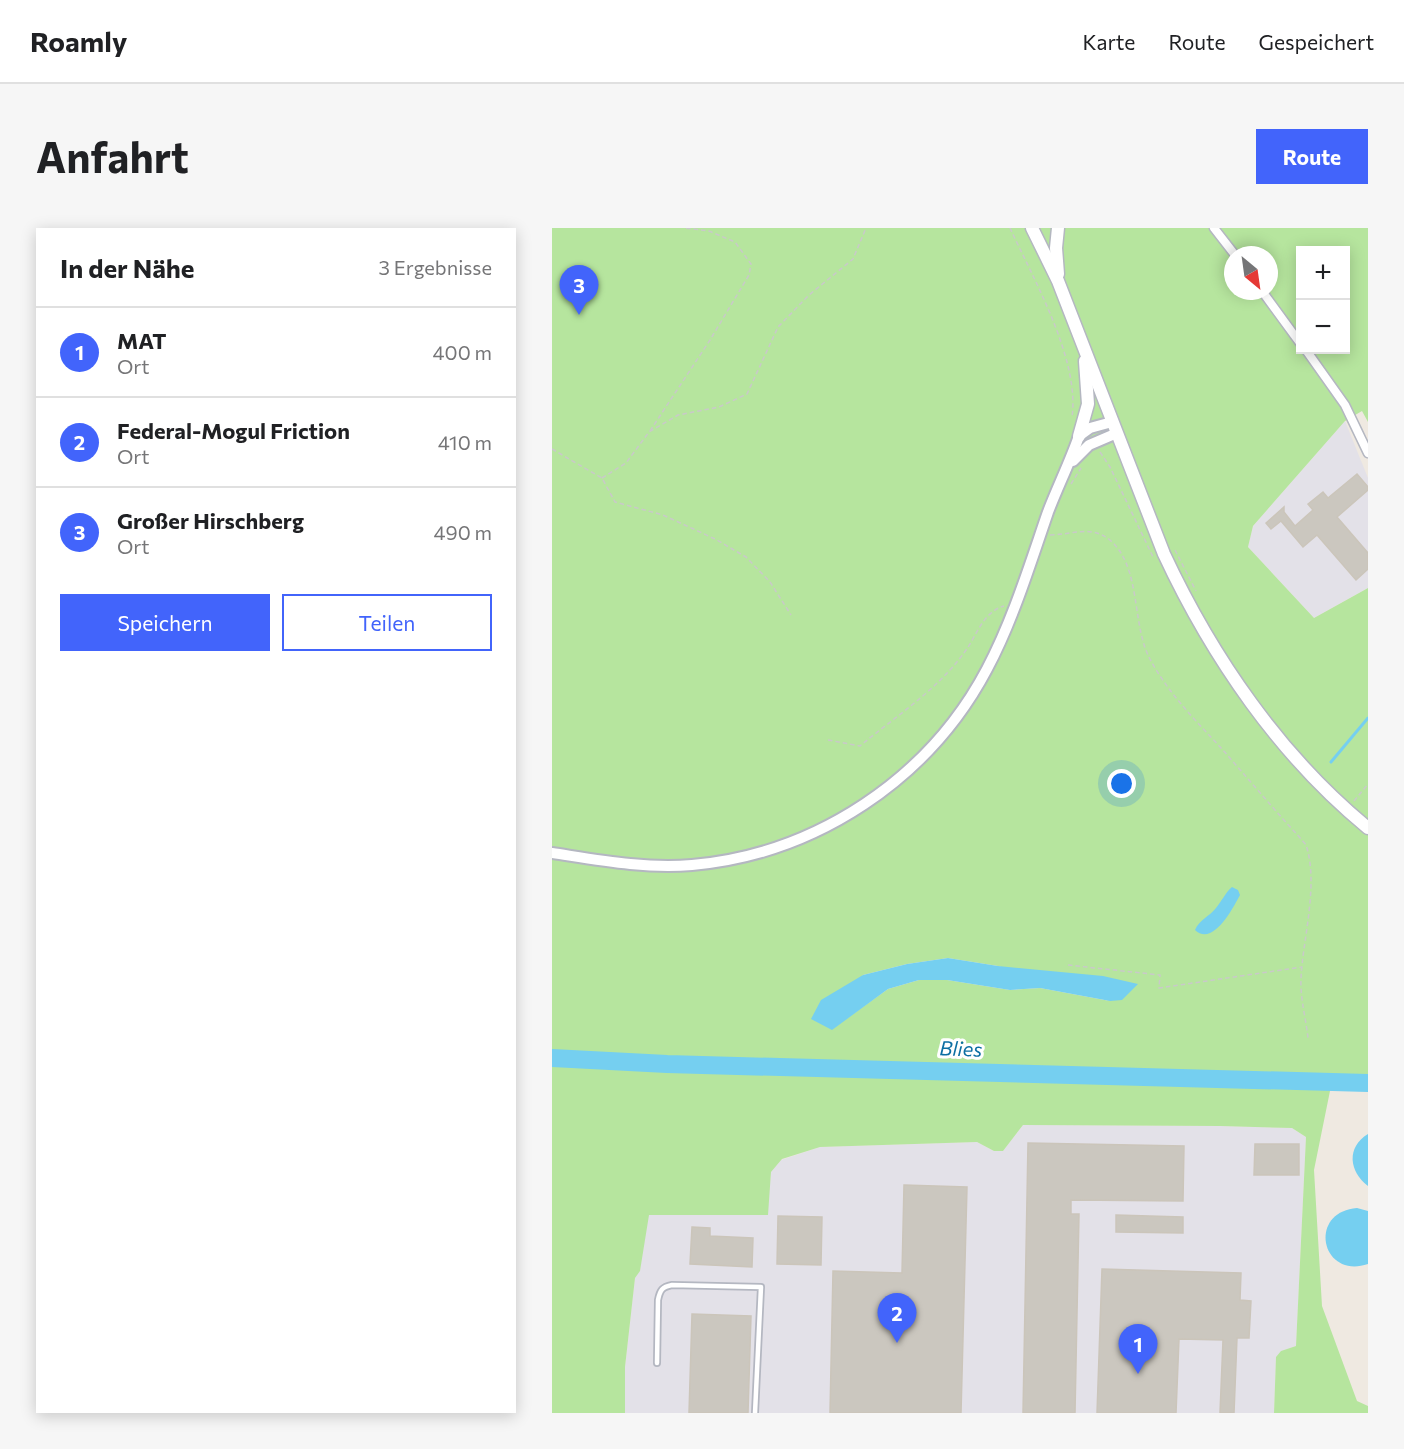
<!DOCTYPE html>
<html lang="de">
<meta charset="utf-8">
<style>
:root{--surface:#fff;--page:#f6f6f6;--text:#202124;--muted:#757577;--line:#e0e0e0;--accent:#4264fb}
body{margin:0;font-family:Commissioner,sans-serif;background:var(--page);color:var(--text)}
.controls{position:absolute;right:18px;top:18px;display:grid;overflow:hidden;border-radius:0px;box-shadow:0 3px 15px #0003}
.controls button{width:54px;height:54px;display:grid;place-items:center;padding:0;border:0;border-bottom:2px solid var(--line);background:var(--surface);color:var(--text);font:30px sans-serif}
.compass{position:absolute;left:672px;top:18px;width:54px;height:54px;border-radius:50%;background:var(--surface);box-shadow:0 3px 15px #0003;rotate:151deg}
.you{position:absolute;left:570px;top:556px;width:21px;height:21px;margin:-15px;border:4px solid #fff;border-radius:50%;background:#1a73e8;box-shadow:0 0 0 9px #1a73e833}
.badge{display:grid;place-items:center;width:39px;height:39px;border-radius:50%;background:var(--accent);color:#fff;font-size:20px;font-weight:700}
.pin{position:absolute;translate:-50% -50px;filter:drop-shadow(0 2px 3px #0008)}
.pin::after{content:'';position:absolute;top:32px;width:21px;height:18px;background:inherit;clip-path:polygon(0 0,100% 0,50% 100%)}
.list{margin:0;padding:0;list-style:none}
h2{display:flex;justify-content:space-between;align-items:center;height:78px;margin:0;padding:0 24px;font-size:26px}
h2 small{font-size:20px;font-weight:400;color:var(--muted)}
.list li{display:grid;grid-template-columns:39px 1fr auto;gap:18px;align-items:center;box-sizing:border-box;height:90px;padding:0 24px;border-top:2px solid var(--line)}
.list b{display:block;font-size:22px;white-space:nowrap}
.list p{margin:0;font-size:20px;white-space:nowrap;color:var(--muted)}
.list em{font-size:20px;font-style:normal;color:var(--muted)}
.actions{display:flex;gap:12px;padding:18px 24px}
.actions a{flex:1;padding:14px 0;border:2px solid var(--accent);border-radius:0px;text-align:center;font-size:21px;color:var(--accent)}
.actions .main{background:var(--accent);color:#fff}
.map{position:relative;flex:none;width:816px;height:1185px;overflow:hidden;border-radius:0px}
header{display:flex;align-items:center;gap:36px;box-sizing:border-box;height:84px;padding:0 30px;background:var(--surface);border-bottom:2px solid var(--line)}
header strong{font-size:28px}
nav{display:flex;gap:33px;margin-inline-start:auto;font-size:21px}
.intro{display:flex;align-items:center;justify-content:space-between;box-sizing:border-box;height:144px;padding:0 36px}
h1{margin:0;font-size:42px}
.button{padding:15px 27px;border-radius:0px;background:var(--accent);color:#fff;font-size:21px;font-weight:700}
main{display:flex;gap:36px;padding:0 36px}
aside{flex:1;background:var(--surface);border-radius:0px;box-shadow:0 3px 15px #0003}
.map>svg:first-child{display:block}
</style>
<header>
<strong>Roamly</strong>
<nav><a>Karte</a><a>Route</a><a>Gespeichert</a></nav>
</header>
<div class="intro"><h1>Anfahrt</h1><a class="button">Route</a></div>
<main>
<aside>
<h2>In der Nähe<small>3 Ergebnisse</small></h2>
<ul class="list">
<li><span class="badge">1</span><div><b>MAT</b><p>Ort</p></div><em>400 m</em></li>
<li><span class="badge">2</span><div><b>Federal-Mogul Friction</b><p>Ort</p></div><em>410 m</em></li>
<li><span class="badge">3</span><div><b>Großer Hirschberg</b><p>Ort</p></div><em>490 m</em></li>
</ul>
<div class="actions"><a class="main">Speichern</a><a>Teilen</a></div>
</aside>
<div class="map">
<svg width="816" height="1185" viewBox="0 0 816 1185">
<rect width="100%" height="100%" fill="#efe9e1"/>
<!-- industrial -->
<g fill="#e3e1e8">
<path d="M793 193 816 250V360L762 390 696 319 701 298Z"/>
<path d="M471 897 668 898 740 900 754 909 744 1118 730 1123 724 1129 722 1185H73V1139L83 1050 88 1042 96 987H215L219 944 229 932 268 919 425 914 442 923H451Z"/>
</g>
<!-- green -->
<path fill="#b6e59e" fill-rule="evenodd" d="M0 0H816V194L810 183 793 193 701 298 696 319 762 390 816 360V860L779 858 762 942 770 1078 805 1173 816 1178V1185H722L724 1129 729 1123 744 1118 754 909 740 900 668 898 471 897 451 923H442L425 914 268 919 230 931 219 944 216 987H97L88 1043 83 1050 73 1139V1185H0ZM748 22H794V122H748ZM681 27H717V63H681ZM396 730 446 738 558 773 488 760 458 762 395 752H367L336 761 280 801 311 747 355 736Z"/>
<!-- water -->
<g fill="#75cff0">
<path d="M680 659 686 662 688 667C681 680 661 719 643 702 647 692 658 688 664 680 670 673 673 665 680 659Z"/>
<path d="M396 730 446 738 551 748 586 756 570 772 558 773 488 760 458 762 395 752H367L336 761 280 802 259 791 269 772 311 747 355 736Z"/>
<path d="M816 906V958C797 944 794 919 816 906Z"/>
<path d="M805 980 816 983V1036C769 1052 755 984 805 980Z"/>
</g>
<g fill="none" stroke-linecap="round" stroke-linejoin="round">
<!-- stream -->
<path stroke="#75cff0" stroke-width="3" d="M779 534 816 490"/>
<!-- river -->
<path stroke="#75cff0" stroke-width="18" d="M0 830 115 836 816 855"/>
</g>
<!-- building -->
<g fill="#cbc7bf" stroke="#cbc5ba" stroke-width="1.5">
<path d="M805 246 816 259V262L785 289 816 325V341L804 352 765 307 751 319 729 293 719 301 714 295 732 279V284L743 298 761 282 756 276 771 264 776 270Z"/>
<path d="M476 915 632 918 631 973 519 972V986H527L523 1185H471Z"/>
<path d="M703 916H747V947H702Z"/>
<path d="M352 957 415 959 409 1185H278L281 1043 350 1045Z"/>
<path d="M564 987 631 989V1005L564 1004Z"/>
<path d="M226 988 270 989 269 1037 225 1036Z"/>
<path d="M140 999 158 1000V1008L201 1010 200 1039 138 1036Z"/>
<path d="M550 1041 689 1045 688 1072 699 1073 697 1110H685L682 1185H668L671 1112 627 1111 624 1185H545Z"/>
<path d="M140 1086 199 1088 196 1185H137Z"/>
</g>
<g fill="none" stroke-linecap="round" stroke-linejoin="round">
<defs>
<path id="service" d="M105 1135 106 1072C108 1062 110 1059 120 1057L209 1059 203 1185"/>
<g id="minor">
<path d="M662 0 683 27"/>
<path d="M710 63 748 115"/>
<path d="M754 122 793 177 816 225"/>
</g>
<g id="tertiary">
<path d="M521 233 537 217 565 205"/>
<path d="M0 625C46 632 93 641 140 637 264 626 377 551 435 441 461 392 478 336 496 284 506 258 518 234 527 208L538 200 560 194"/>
</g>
<g id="secondary">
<path d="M480 0 506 53 612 326C660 429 728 528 816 600"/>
<path d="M506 46 504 20 506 0"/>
<path d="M527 208 536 176 533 133"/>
</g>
</defs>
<!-- service casing -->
<use href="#service" stroke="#b4b7c1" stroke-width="8"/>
<!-- minor casing -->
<use href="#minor" stroke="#b4b7c1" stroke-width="11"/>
<!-- tertiary casing -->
<use href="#tertiary" stroke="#b4b7c1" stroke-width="14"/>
<!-- secondary casing -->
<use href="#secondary" stroke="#b4b7c1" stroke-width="15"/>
<!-- path -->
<g stroke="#c9c9c9" stroke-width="1.5" stroke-dasharray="4.5 3" stroke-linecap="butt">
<path d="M458 0C482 52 528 132 520 189"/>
<path d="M98 203 158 112 197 47 199 36 183 14 157 3 133 0"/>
<path d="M0 221 50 250 63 274 111 287 163 311 194 329 218 354 239 387"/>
<path d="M548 224 558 239 602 331"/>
<path d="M50 250 74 235 97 204 126 187 167 179 195 166 226 99 257 67 301 31 314 0"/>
<path d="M519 256 529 240"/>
<path d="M498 307C520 307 540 296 559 313 590 341 579 398 599 433 617 466 645 494 670 521 690 544 710 567 730 590 738 599 746 607 754 617 767 656 751 710 749 750 748 770 754 791 756 810"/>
<path d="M623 322 644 363"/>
<path d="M276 512 308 518C344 488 387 461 414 422 425 407 431 384 452 378"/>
<path d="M802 573 816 556"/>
<path d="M516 737 608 747 607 760 750 739"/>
</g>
<!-- service -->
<use href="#service" stroke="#fff" stroke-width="4.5"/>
<!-- minor -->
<use href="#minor" stroke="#fff" stroke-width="8"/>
<!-- tertiary -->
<use href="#tertiary" stroke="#fff" stroke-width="10"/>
<!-- secondary -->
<use href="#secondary" stroke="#fff" stroke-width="12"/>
</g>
<g text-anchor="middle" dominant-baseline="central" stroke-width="6" stroke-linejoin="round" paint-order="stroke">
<!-- water labels -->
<g font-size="20" font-style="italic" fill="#0d6fa3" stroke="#fff">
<text transform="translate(409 820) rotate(2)">Blies</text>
</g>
</g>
</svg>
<div class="controls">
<button>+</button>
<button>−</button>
</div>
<svg class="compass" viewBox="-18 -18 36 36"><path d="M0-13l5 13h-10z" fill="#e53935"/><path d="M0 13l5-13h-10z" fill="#757577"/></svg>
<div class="you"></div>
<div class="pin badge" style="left:586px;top:1146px">1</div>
<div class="pin badge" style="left:345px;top:1115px">2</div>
<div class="pin badge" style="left:27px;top:87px">3</div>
</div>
</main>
